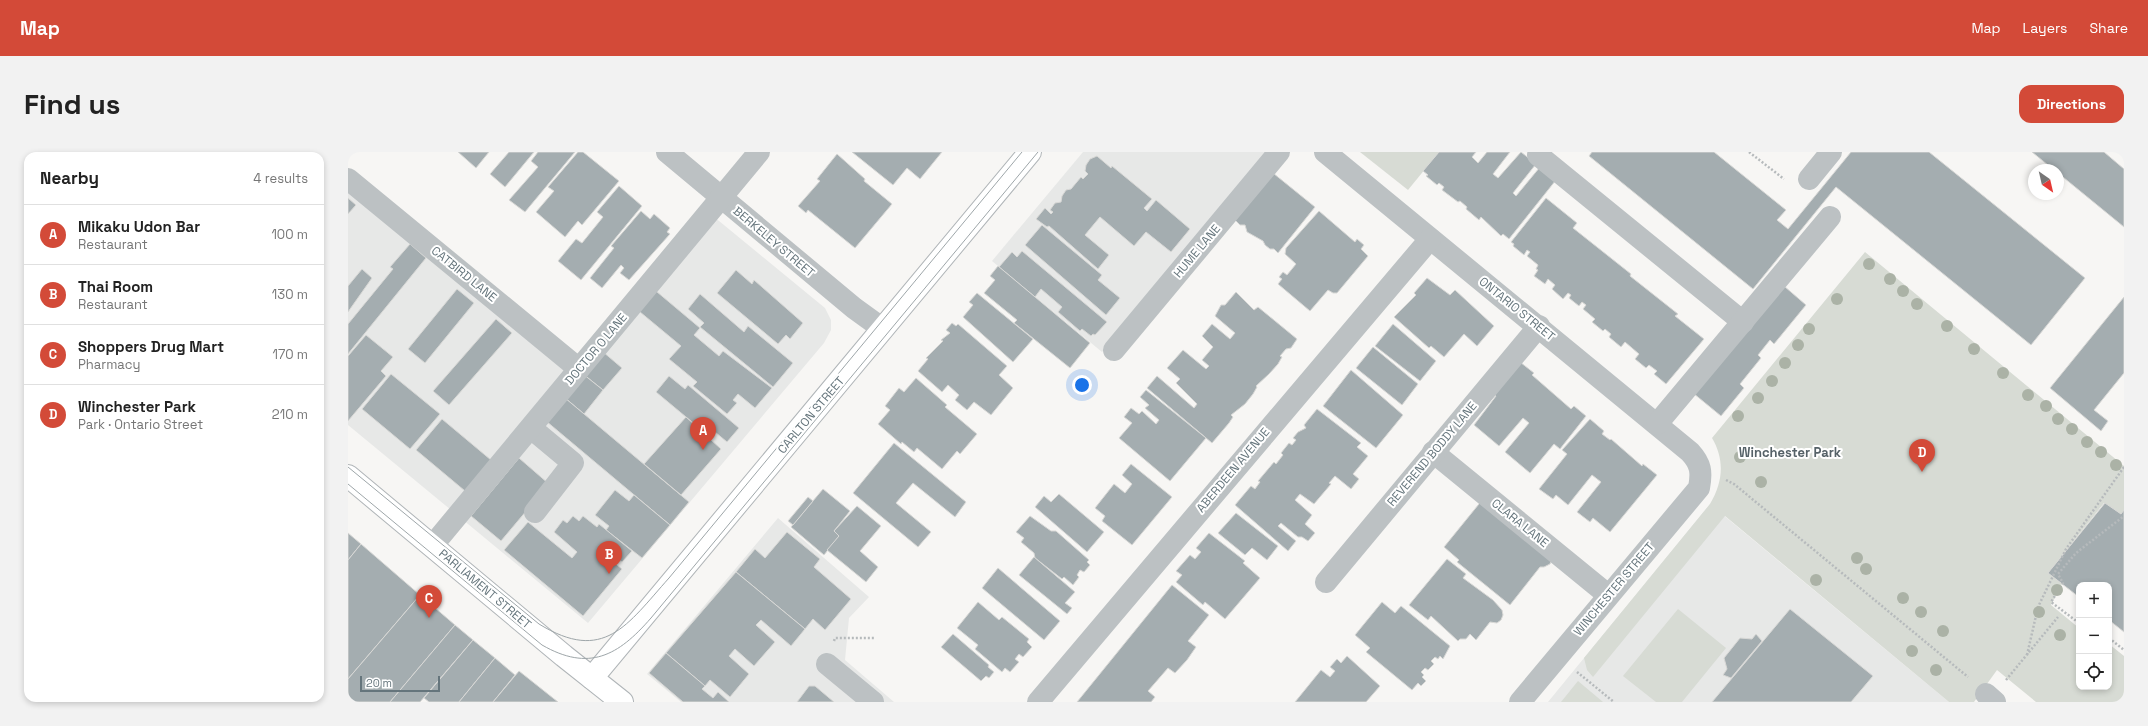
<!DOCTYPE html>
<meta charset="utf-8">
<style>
:root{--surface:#fff;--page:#f2f2f2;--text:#222;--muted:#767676;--line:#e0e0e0;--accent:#d34a38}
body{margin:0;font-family:"Space Grotesk",sans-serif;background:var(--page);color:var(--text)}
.controls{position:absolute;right:12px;bottom:12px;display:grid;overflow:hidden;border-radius:8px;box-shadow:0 2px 6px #0003}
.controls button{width:36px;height:36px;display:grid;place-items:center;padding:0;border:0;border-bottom:1px solid var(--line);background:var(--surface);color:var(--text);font:20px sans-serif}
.compass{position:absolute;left:1680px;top:12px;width:36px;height:36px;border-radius:50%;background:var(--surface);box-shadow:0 2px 6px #0003;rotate:146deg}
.scale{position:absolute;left:12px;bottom:10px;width:80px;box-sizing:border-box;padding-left:4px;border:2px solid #65757c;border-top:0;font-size:11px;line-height:14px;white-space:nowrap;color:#65757c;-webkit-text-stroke:3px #fff;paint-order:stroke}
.you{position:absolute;left:734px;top:233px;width:14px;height:14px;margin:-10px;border:3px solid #fff;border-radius:50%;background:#1a73e8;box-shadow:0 0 0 6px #1a73e833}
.badge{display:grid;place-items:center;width:26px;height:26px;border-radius:50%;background:var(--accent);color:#fff;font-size:13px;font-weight:700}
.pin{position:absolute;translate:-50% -33px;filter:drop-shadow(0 1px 2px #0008)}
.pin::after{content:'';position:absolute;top:21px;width:14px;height:12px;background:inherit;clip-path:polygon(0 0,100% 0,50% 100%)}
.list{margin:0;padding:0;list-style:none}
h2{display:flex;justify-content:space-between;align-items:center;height:52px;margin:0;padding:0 16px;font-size:17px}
h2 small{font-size:13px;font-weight:400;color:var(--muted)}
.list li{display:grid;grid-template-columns:26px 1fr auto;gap:12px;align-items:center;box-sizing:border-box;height:60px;padding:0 16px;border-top:1px solid var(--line)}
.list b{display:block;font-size:15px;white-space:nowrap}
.list p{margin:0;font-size:13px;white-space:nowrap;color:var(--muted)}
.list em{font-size:13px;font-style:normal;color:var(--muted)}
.icon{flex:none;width:22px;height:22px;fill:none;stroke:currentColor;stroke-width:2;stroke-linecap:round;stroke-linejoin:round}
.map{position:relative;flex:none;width:1776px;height:550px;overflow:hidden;border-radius:12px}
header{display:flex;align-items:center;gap:24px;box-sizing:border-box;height:56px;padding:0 20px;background:var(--accent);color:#fff}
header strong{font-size:19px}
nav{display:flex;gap:22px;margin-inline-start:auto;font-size:14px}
.intro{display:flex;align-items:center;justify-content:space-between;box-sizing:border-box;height:96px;padding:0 24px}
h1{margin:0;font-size:28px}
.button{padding:10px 18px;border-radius:12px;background:var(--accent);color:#fff;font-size:14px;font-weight:700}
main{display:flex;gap:24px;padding:0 24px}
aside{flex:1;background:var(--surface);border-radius:12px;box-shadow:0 2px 6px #0003}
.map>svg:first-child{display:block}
</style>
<header>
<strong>Map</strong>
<nav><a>Map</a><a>Layers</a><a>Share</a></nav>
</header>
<div class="intro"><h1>Find us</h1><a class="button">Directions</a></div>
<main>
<aside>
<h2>Nearby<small>4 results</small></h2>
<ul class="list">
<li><span class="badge">A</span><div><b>Mikaku Udon Bar</b><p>Restaurant</p></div><em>100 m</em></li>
<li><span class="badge">B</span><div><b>Thai Room</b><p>Restaurant</p></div><em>130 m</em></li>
<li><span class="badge">C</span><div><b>Shoppers Drug Mart</b><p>Pharmacy</p></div><em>170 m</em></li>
<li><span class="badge">D</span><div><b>Winchester Park</b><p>Park · Ontario Street</p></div><em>210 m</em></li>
</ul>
</aside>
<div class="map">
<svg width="1776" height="550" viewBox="0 0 1776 550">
<rect width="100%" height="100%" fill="#f7f6f4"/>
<!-- built -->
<g fill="#e7e8e7">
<path d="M735 0H926L754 200 644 109Z"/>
<path d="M0 17 228 203 354 55 477 156 483 168V178L476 191 240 471 0 273Z"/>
<path d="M1362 352 1433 411 1601 550H1200Z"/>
<path d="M430 366 521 445 501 466 497 508 546 550H333L299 522Z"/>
</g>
<!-- green -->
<g fill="#d7dbd4">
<path d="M1012 0H1091L1060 38Z"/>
<path d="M1517 100 1776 314V358L1773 362 1756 351 1700 421 1714 432 1703 453 1731 476V535H1761V492L1776 504V550H1688L1649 518 1626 550H1601L1377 364 1245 525 1239 518 1236 506 1362 352C1375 330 1377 308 1364 286Z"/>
<path d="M1330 457 1378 496 1334 550H1308L1275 524Z"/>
<path d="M1230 529 1255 550H1213Z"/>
</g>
<!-- building -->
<g fill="#a4adb0" stroke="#d8d8d6">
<path d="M110 0H141L128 16Z"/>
<path d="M161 0H186L157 35 142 22Z"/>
<path d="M190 0H227L177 60 161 48 190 15 183 9Z"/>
<path d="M230 0H235L271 29 234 73 230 69 217 85 188 60 206 39 200 35Z"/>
<path d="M504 0H594L572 27 559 16 545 33Z"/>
<path d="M1091 0H1128L1124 5 1130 11 1139 0H1162L1145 22 1150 26 1173 0 1188 12 1165 41 1168 44 1192 15 1208 28 1161 87 1155 82 1153 84 1133 65 1131 68 1118 57 1119 55 1112 49 1110 50 1094 38 1096 35 1091 31 1089 33 1078 24 1080 23 1075 19Z"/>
<path d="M1244 0H1366L1438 58 1429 68 1440 77 1503 0H1581L1737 126 1683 193 1488 35 1405 137 1241 4Z"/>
<path d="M1684 0H1756L1776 17V75L1710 21V18H1706Z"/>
<path d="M489 2 517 27 516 29 544 52 507 96 460 58 458 61 450 54 472 29 469 27Z"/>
<path d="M749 4 763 16 764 14 804 47 796 56 799 59 808 48 842 77 823 100 798 80 786 94 752 65 737 83 761 103 750 117 701 74 699 75 688 67 697 56 703 62 705 60 702 58 707 51 713 50 714 44 718 38 723 37 733 25 735 27 740 22 737 19 738 13 742 7Z"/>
<path d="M920 17 967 55 930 101 926 97H922L917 93 915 89 899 80 897 73H892L887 68Z"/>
<path d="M271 34 294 54 233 128 210 109 228 87 234 91 255 65 249 60Z"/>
<path d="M0 46 8 53 0 62Z"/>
<path d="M1198 46 1229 71 1225 76 1283 122 1282 124 1330 162 1327 164 1356 187 1318 232 1306 222 1309 219 1301 213 1298 216 1287 207 1291 202 1277 190 1273 195 1261 185 1263 182 1257 177 1255 179 1244 170 1247 167 1235 157 1238 153 1234 150 1231 154 1221 146 1223 143 1220 141 1215 147 1204 137 1207 133 1200 127 1197 132 1186 124 1190 118 1188 117 1190 113 1179 104 1182 100 1179 98 1176 103 1165 94 1166 92 1163 90Z"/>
<path d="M293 59 302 67 306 62 322 76 319 80 322 82 281 128 272 121 276 116 273 113 254 136 242 126 266 96 263 94Z"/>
<path d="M971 59 1007 90 1009 87 1016 93 1013 97 1020 104 989 141H985L980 138 962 159 930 132 934 127 931 125 935 120 939 123 948 112 937 102 938 96Z"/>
<path d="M694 73 754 123 750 128 772 146 758 163 677 93Z"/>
<path d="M62 92 78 106 0 202V172L45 117 42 115Z"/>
<path d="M674 99 759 170 747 183 745 182 743 184 734 177 732 179 710 160 714 155 693 137 687 145 651 115 664 100 669 105Z"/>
<path d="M650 114 742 191 722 216 666 171 669 168 636 141 647 128 642 124Z"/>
<path d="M14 117 24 126 0 160V134Z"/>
<path d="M388 118 404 132 406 128 455 171 442 187 438 183 430 192 369 141Z"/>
<path d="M1079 126 1102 143 1107 138 1146 174 1129 194 1116 182 1096 205 1083 194 1081 196 1046 165 1068 143 1066 141Z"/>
<path d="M302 134 352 176 346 183 371 204 375 199 424 236 407 256 390 242 385 248 389 251 379 262 345 234 349 230 321 207 333 194 286 155Z"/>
<path d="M1436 134 1458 153 1426 192 1422 188 1410 203 1413 206 1392 232 1396 236 1373 264 1345 241Z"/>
<path d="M109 137 126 151 77 211 60 197Z"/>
<path d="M888 140 906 158 910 155 949 187 943 196 938 197 932 204 934 205 930 212 921 222 908 234 909 235 905 242 897 252 883 263 885 265 881 271 864 291 799 236 809 224 846 256 849 252 828 231 832 227 819 216 835 198 858 217 861 214 854 208 865 195 854 184 864 172 882 187 887 181 867 164 873 153H877Z"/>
<path d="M629 141 685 187 665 210 615 165 625 153 621 150Z"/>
<path d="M352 142 396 180 400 174 445 211 425 235 352 175 356 171 340 157Z"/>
<path d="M1776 145V221L1746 258 1760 269 1753 279 1702 236Z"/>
<path d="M148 167 164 181 101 253 85 239Z"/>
<path d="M604 171 608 174 610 172 659 214 651 223 665 236 643 263 626 250 619 258 607 248 611 243 600 233 594 240 570 219 580 207 578 206 595 189 593 188 602 181 598 178Z"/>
<path d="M1045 172 1088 209 1072 229 1027 194Z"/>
<path d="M18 183 45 205 33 219 38 224 0 269V204Z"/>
<path d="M1025 195 1070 232 1054 253 1008 216Z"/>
<path d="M254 199 274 216 255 238 235 222Z"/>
<path d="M1172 210 1186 221 1184 223 1223 257 1226 254 1238 264 1212 297 1206 292 1182 321 1157 300 1181 271 1175 266 1151 294 1126 273 1148 244 1145 241Z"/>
<path d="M1003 218 1055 263 1028 296 975 254Z"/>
<path d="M43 222 92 262 62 297 14 257Z"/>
<path d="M235 222 255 238 236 262 216 245Z"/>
<path d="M321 224 337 237 340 233 391 276 379 290 367 280 362 285 308 240Z"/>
<path d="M568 226 599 253 597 255 629 282 612 302 609 299 594 317 569 296 566 300 554 290 553 292 530 272 542 258 537 254 551 236 556 240Z"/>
<path d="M798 238 858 286 822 329 771 286 784 271 776 265 783 256 791 262 794 259 808 272 811 268 797 256 801 253 792 245Z"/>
<path d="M217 246 341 350 322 373 198 269Z"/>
<path d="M969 257 1013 291 1009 295 1020 304 1005 322 1011 327 1003 337 987 324 981 331 983 332 966 352 952 342 947 348 964 363 957 372 967 381 960 389 954 385H950L933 371 930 374 948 389 940 399 887 353 903 334 907 337 912 330 910 329 926 310 928 312 935 303 933 301 941 291 944 293 948 288 945 286 950 280 958 276 956 273Z"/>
<path d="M338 265 373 297 333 343 296 312Z"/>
<path d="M94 267 143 308 117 339 68 298Z"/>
<path d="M1242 267 1256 279 1254 282 1262 288 1263 287 1294 314 1295 312 1309 323 1262 380 1245 366 1242 370 1229 360 1253 330 1244 323 1220 353 1208 343 1205 347 1191 337 1219 302 1214 298Z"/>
<path d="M546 291 618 350 607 365 565 331 548 351 583 380 570 395 505 341Z"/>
<path d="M171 306 201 332 153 389 123 364Z"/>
<path d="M783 312 824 345 784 393 754 369 757 364 747 356 766 332 777 341 784 332 774 323Z"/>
<path d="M475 337 502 359 486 379 491 384 476 403 443 375Z"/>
<path d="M267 338 281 349 286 343 322 373 294 406 258 378 261 374 247 363Z"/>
<path d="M711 342 756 380 739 400 687 355 696 344 703 350Z"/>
<path d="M460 345 465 349 445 373 440 369Z"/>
<path d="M1135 347 1204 407 1202 412 1196 415H1192L1162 453 1109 410 1111 408 1096 395Z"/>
<path d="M1757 351 1773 362 1776 358V480L1761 468V433H1731V445L1700 421Z"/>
<path d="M509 354 533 374 512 399 530 415 518 430 479 398 491 384 486 379Z"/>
<path d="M888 361 930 394 919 408 904 396 897 403 870 381Z"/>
<path d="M225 364 231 369 235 364 249 375 251 372 284 399 274 410 271 408 268 412 274 417 235 464 156 398 180 370 224 406 229 400 206 380 215 368 219 371Z"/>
<path d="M682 364 703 379H708L741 408 739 410 742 413 736 420 732 418 729 423 731 425 725 433 716 425 714 427 687 406 686 401 673 390 676 386 668 380Z"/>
<path d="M439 380 472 407 466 415 503 447 477 478 465 467 457 477 388 420 407 397 417 406Z"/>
<path d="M0 381 13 392 0 408Z"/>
<path d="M861 381 897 409 895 411 912 426 877 467 857 450 855 453 828 430 834 423 828 419 842 403 847 407 853 400 848 396Z"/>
<path d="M13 392 72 443 0 527V408Z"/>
<path d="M686 405 727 440 717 451 724 456 719 462 671 423Z"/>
<path d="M1099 407 1118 422 1115 426 1145 448 1154 458 1155 463 1153 468 1149 471 1142 470 1128 488 1122 482 1118 487H1112L1110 489 1083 464 1080 468 1061 453Z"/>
<path d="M650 416 712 469 696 488 634 436Z"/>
<path d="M388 420 457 477 443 494 413 468 408 473 427 490 406 514 387 497 381 504 401 522 382 545 362 528 357 534 318 501Z"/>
<path d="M824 433 861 463 840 489 848 495 839 508 827 521 820 516 800 539 807 545 803 550H729Z"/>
<path d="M72 443 107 473 42 550H0V527Z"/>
<path d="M630 450 651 468 654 465 681 487 679 490 684 495 675 505 671 502 667 507 671 510 662 520 657 516 654 520 627 497 630 493 609 476Z"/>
<path d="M1034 450 1047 461 1053 454 1102 494 1095 507 1092 504 1090 507 1087 505 1083 509 1086 512 1080 518 1077 516 1073 520 1076 523 1074 525 1078 529 1073 534 1070 531 1064 538 1018 500 1022 496 1007 483Z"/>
<path d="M1442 457 1525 524 1503 550H1364Z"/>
<path d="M107 473 125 488 72 550H42Z"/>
<path d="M605 482 641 513 640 515 646 520 641 526 638 524 633 529 593 495Z"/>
<path d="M1408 482 1414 489 1383 526 1375 523 1379 517 1376 506 1392 486 1404 487Z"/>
<path d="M125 488 147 506 111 550H81L76 546Z"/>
<path d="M318 501 357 534 354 537 365 546 370 540 381 550H335L301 521Z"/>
<path d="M999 504 1032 534 1018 550H947L973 518 982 525 987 519 982 515 989 507 993 511Z"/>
<path d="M147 506 167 523 145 550H111Z"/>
<path d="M171 519 210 550H145Z"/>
<path d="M461 534H467L486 550H449Z"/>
</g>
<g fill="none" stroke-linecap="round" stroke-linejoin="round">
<defs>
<g id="major">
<path d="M0 324 216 504 274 550"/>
<path d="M244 526 682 0"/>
</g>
</defs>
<!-- major casing -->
<use href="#major" stroke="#b0b5b8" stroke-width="24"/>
<!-- path -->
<g stroke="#b6babc" stroke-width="2.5" stroke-dasharray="2 2" stroke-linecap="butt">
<path d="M1401 0 1436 27"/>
<path d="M1378 328 1386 332 1620 525"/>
<path d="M1731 471 1703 450 1715 431 1710 422 1728 401 1776 364"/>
<path d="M1761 486 1776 498"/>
<path d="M486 489 487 486H527"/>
<path d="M1679 503 1690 455 1718 397 1776 315"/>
<path d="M1229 520 1266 550"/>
<path d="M1658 528 1710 465"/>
</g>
<!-- minor -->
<g stroke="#bcc1c3" stroke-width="22">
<path d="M319 0 506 156 535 177"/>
<path d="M977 0 1342 300C1353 312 1354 320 1351 336L1172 550"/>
<path d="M1190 3 1395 170"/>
<path d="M0 27 231 217"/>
<path d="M1461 27 1483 0"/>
<path d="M766 198 931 0"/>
<path d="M1309 272 1482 65"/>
<path d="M183 276 225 311 187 360"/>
<path d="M1085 300 1260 443"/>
<path d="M85 393 411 0"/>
<path d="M978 430 1191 174"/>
<path d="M479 512 525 550"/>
<path d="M1638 542 1647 550"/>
<path d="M690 550 1082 87"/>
</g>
<!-- major -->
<use href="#major" stroke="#fff" stroke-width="22"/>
<!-- tram -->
<g stroke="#9ea6a9" stroke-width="1">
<path d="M0 315 191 472C256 512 279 473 321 426L674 0"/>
<path d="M0 332 194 493C241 520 270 504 303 466L690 0"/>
</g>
</g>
<!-- trees -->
<g fill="#abb2a6">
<circle cx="1521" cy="112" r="6"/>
<circle cx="1542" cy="127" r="6"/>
<circle cx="1555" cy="139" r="6"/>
<circle cx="1489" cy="147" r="6"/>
<circle cx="1569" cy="152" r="6"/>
<circle cx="1599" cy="174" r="6"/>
<circle cx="1461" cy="177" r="6"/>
<circle cx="1450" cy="193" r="6"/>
<circle cx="1626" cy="197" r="6"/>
<circle cx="1437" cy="211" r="6"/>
<circle cx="1655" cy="221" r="6"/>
<circle cx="1424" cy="229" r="6"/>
<circle cx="1680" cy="243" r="6"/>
<circle cx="1410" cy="246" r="6"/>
<circle cx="1698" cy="254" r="6"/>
<circle cx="1390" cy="264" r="6"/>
<circle cx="1710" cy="267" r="6"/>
<circle cx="1724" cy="277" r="6"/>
<circle cx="1739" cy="290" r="6"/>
<circle cx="1753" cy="300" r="6"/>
<circle cx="1392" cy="305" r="6"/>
<circle cx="1768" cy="313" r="6"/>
<circle cx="1413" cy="330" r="6"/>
<circle cx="1509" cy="406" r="6"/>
<circle cx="1518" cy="417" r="6"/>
<circle cx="1468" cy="428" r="6"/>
<circle cx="1709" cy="438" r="6"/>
<circle cx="1555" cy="446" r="6"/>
<circle cx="1573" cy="460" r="6"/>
<circle cx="1691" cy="460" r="6"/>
<circle cx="1595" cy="479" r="6"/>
<circle cx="1712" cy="483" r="6"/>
<circle cx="1564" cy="499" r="6"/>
<circle cx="1588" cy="518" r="6"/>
</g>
<g text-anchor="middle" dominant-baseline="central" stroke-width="4" stroke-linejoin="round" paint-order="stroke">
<!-- street labels -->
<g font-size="12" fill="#65757c" stroke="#fff">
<text transform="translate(426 90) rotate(40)">BERKELEY STREET</text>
<text transform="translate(849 99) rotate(-50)">HUME LANE</text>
<text transform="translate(116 122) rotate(39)">CATBIRD LANE</text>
<text transform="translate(1169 157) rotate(39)">ONTARIO STREET</text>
<text transform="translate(248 197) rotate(-50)">DOCTOR O LANE</text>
<text transform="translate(463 263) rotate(-50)">CARLTON STREET</text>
<text transform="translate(1084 302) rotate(-50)">REVEREND BODDY LANE</text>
<text transform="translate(885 318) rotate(-50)">ABERDEEN AVENUE</text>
<text transform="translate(1172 371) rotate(39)">CLARA LANE</text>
<text transform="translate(137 437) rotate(40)">PARLIAMENT STREET</text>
<text transform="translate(1266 437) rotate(-50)">WINCHESTER STREET</text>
</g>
<!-- neighbourhood labels -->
<g font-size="13" font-weight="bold" fill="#566268" stroke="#fff">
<text x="1442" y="300">Winchester Park</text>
</g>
</g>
</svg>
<div class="controls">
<button>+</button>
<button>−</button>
<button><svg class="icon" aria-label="locate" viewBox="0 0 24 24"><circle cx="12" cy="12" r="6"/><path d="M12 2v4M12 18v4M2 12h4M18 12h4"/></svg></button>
</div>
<svg class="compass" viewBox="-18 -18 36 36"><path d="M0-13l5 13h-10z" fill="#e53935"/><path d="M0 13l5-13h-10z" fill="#767676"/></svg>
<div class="scale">20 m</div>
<div class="you"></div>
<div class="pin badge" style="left:355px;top:298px">A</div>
<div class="pin badge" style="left:261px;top:422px">B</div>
<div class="pin badge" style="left:81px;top:466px">C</div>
<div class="pin badge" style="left:1574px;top:320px">D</div>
</div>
</main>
